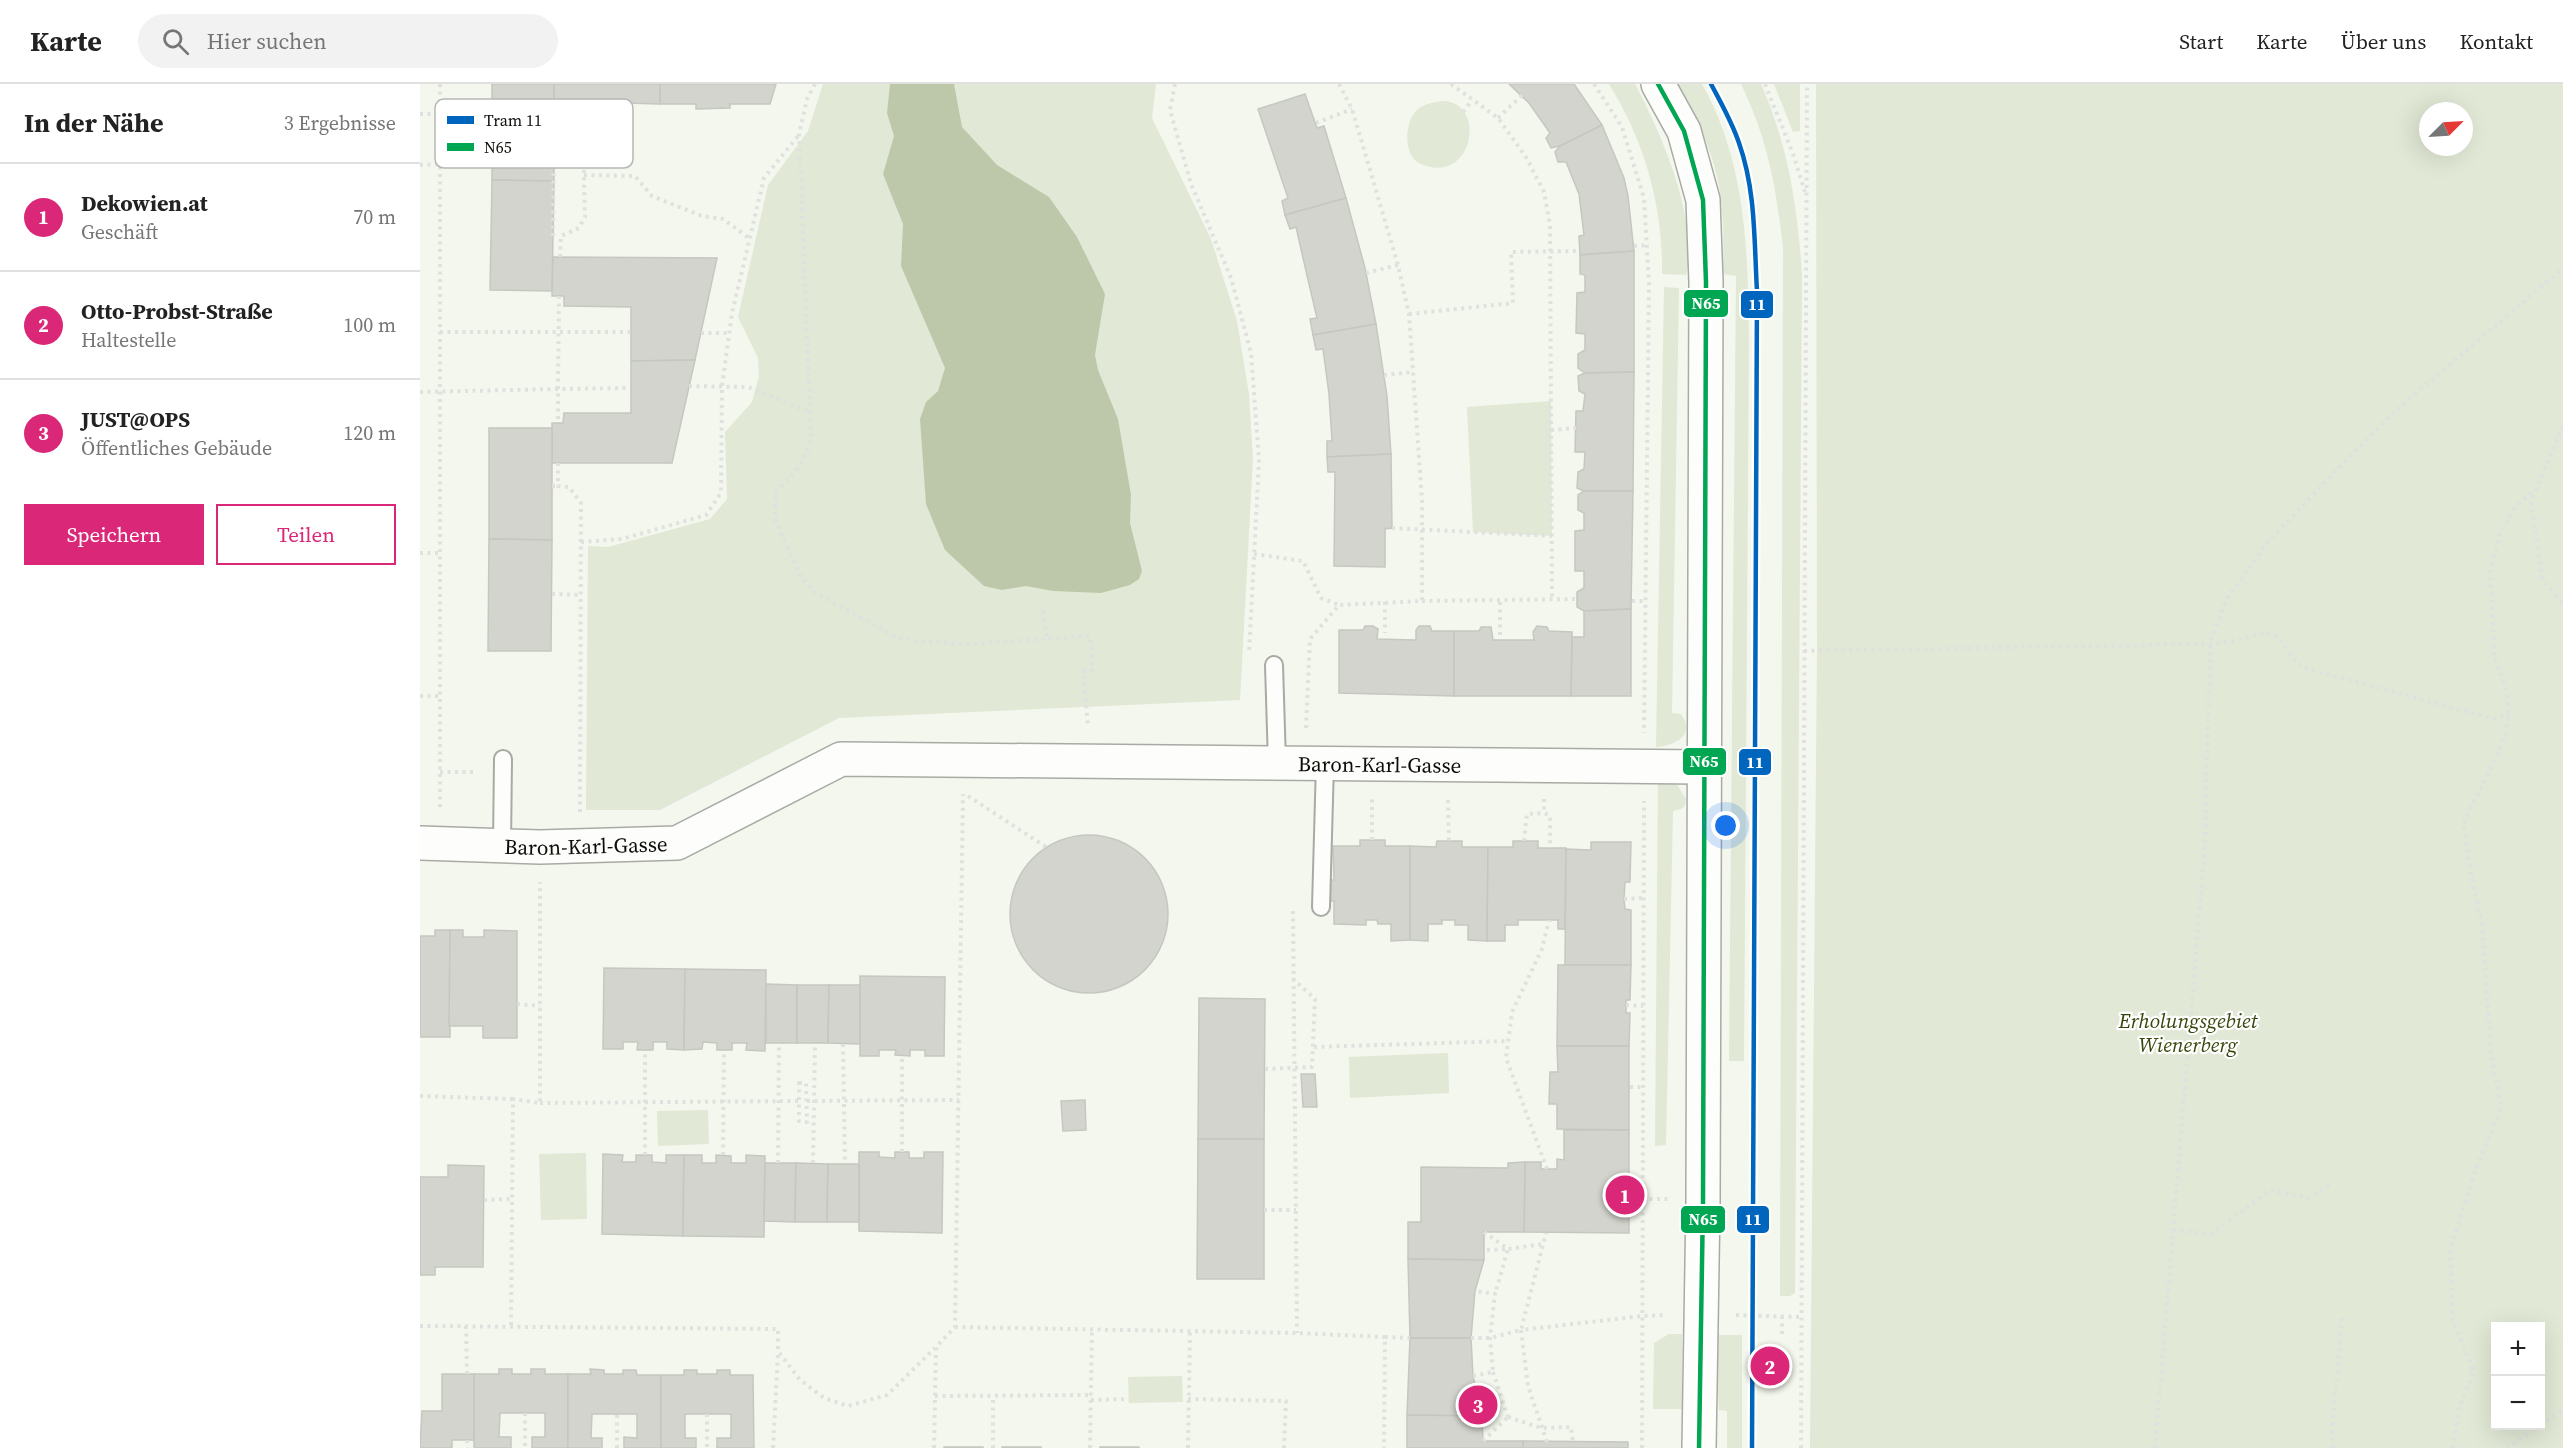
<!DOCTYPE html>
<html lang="de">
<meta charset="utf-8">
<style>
:root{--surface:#fff;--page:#f2f2f2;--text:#222;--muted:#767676;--line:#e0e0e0;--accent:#db2777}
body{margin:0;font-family:"Source Serif 4",serif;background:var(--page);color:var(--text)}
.controls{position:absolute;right:18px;bottom:18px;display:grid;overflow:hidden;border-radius:0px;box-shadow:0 6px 24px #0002}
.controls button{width:54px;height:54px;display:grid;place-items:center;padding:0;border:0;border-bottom:2px solid var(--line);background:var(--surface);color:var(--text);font:30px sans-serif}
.compass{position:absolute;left:1999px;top:18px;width:54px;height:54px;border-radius:50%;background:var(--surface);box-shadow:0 6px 24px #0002;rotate:66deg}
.you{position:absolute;left:1306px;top:742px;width:21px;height:21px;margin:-15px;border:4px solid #fff;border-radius:50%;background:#1a73e8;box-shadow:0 0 0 9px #1a73e833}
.badge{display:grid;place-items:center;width:39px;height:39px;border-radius:50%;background:var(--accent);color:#fff;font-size:20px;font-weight:700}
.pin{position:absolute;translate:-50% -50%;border:3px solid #fff;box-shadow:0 2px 6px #0006}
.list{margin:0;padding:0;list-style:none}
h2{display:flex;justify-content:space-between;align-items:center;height:78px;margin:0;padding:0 24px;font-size:26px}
h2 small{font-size:20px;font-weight:400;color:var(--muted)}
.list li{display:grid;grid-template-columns:39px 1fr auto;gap:18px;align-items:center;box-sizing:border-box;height:108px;padding:0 24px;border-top:2px solid var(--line)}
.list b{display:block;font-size:22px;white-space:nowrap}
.list p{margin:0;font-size:20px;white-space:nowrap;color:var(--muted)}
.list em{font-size:20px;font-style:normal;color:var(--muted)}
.actions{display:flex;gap:12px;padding:18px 24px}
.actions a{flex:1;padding:14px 0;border:2px solid var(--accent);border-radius:0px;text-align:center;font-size:21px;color:var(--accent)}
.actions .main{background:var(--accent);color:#fff}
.icon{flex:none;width:33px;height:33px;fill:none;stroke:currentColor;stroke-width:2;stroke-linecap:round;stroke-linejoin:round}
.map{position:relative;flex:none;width:2143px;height:1364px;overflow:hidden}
header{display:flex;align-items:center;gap:36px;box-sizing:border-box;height:84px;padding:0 30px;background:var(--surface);border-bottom:2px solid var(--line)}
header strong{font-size:28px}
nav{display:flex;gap:33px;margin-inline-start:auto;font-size:21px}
.search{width:420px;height:54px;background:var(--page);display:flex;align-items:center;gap:15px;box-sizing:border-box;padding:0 21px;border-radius:33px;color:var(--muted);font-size:22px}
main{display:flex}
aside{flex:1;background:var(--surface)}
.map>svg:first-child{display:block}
</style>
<header>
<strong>Karte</strong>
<div class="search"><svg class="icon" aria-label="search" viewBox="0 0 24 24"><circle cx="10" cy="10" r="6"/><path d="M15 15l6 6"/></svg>Hier suchen</div>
<nav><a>Start</a><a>Karte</a><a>Über uns</a><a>Kontakt</a></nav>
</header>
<main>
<aside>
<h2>In der Nähe<small>3 Ergebnisse</small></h2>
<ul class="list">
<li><span class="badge">1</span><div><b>Dekowien.at</b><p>Geschäft</p></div><em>70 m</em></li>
<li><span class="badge">2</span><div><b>Otto-Probst-Straße</b><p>Haltestelle</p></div><em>100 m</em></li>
<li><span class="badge">3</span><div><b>JUST@OPS</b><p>Öffentliches Gebäude</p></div><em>120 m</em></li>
</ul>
<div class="actions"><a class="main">Speichern</a><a>Teilen</a></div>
</aside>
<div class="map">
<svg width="2143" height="1364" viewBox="0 0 2143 1364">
<rect width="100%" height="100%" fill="#f4f7ed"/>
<!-- green -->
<g fill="#e1e8d5" fill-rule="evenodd">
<path d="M403 0H736L732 34 791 155 817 237 829 310 833 375 820 616 419 634 240 726H166L168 462 188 463 290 435 307 415 305 348 332 318 339 292 338 274 318 233 348 101 388 47Z"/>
<path d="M1189 0H1215C1241 49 1279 135 1266 191L1242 190C1243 122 1225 58 1189 0Z"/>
<path d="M1257 0H1282C1327 80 1328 170 1329 258L1324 977H1309L1316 192 1303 190C1304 155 1304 118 1295 84 1287 55 1272 27 1257 0Z"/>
<path d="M1321 0H1341C1368 60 1378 126 1382 191L1375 1209 1370 1212H1360L1363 164C1356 102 1348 56 1321 0Z"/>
<path d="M1354 0H1380V47L1373 48Z"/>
<path d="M1396 0H2143V1364H1390L1397 567ZM2008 27H2044V63H2008ZM2076 1242H2120V1342H2076Z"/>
<path d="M1023 17C1068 19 1053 102 1001 80 983 73 984 38 997 26 1003 20 1014 18 1023 17Z"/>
<path d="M1244 203 1259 204 1252 629 1261 630C1276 651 1255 662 1236 663Z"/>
<path d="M1131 317 1132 452 1053 448 1047 323Z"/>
<path d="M1238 690 1256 699 1266 715C1265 725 1262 725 1253 727L1246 1061 1235 1062Z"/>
<path d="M1028 969 1029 1009 930 1014 929 973Z"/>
<path d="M288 1026 289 1060 238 1062 237 1027Z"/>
<path d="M166 1069 167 1135 121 1136 119 1070Z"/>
<path d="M1249 1250H1262V1325H1233L1234 1259Z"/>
<path d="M1295 1251H1322V1364H1307V1327L1299 1326Z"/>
<path d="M762 1292 763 1318 709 1319 708 1293Z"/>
</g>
<!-- water -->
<path fill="#bdc8aa" d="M470 0H534L542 43 577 81 629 113 657 153 685 210 675 271 678 286 698 335 711 411 710 439 722 487 719 495 710 501 681 509 633 507 606 502 582 506 564 502 525 466 506 420 500 335 506 318 518 307 525 284 481 182 483 140 463 90 474 52 467 29Z"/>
<!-- building -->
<g fill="#d2d4cd" stroke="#c5c8c0" stroke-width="1.5">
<path d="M72 0H134V97L72 96Z"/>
<path d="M134 0H240V20L203 19V24L171 23V19H134Z"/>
<path d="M240 0H356L350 20H310V24L276 25V20H240Z"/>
<path d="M1089 0H1154L1182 41 1140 62 1131 64 1126 54 1130 49 1109 19Z"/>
<path d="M885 10 897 44 904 42 926 114 865 131 862 117 868 114 838 25Z"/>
<path d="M1182 41 1204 94 1208 112 1214 167 1160 171 1159 152 1164 151 1159 110 1146 78H1138L1135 68 1140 62Z"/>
<path d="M72 96 134 97 132 207 70 206Z"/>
<path d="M926 114 945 184 956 240 893 251 890 235 897 234 886 187 876 143 870 145 865 131Z"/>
<path d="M1214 167V288L1165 289 1158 284V270L1165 266V250L1156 249 1157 209 1165 208V191L1160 190V171Z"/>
<path d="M133 173 297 174 275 276 211 277V223L144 222V212H132Z"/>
<path d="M956 240 967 312 971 370 907 373V357H912L909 310 903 265 896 266 893 251Z"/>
<path d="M275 276 252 379H132V339H143L144 329H211V277Z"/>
<path d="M1214 288 1213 407H1164L1157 404 1158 388 1164 385 1165 368H1155L1156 327H1163L1165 310 1159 307 1158 292 1165 289Z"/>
<path d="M69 344H132V456L69 455Z"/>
<path d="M971 370 972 444 965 445V483L914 482 915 388H908L907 373Z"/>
<path d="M1164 407H1213L1211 525 1164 527 1157 523V508L1164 504V487H1155V447L1164 446V429L1158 426V411Z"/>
<path d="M69 455 132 456 131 567H68Z"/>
<path d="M1211 525V612H1151L1152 553H1164V527Z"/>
<path d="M945 542H953L958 545 957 555 996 556V546L999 542H1010L1012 547H1034V612L919 609V546H943Z"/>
<path d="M1117 542 1127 543 1129 547 1152 548 1151 612H1034V547H1059L1061 543H1071L1073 556H1114L1113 548Z"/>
<circle cx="669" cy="830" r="79"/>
<path d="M940 756H965V762H990V856L971 857V840H958L957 836H946V841L914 840V817H908V796H914L913 762H940Z"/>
<path d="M1017 757H1042V763H1068L1067 857 1048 856V841H1035V836H1022V840H1008V857L990 856V762L1016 763Z"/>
<path d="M1093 757H1118V764H1146L1145 845H1138V836H1098V841H1085V857H1067L1068 763H1093Z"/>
<path d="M1171 758H1211L1210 798H1205L1204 815 1205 825 1211 826V881H1145L1146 765 1171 766Z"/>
<path d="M15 846H30V953H0V852H15Z"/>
<path d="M30 846H43V853H64V846L97 847V954H63V942H29Z"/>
<path d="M1138 881H1211L1210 916H1206V929H1210L1209 962H1137Z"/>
<path d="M184 884 265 885 264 966 247 965V958H233V966H217L218 958H203V965H183Z"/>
<path d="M265 885 346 886 345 967 326 966 327 959H312V966H297V959L283 958 282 965 264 966Z"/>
<path d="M440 892 525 893 524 972H505V966H490V972L475 971 476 966H459V972H440Z"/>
<path d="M346 900 377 901V959H346Z"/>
<path d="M377 901H409L408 959H377Z"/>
<path d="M409 901H440V960L408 959Z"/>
<path d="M779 914 845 915 844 1055H778Z"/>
<path d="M1137 962H1209V1046L1137 1045V1020H1129L1130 988H1138Z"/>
<path d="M881 990H895L897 1023H883Z"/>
<path d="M665 1016 666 1046 643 1047 641 1017Z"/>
<path d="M1144 1046H1209V1149L1104 1148 1105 1078H1121V1085H1137V1075L1144 1076Z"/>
<path d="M778 1055H844V1195H777Z"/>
<path d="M439 1068H459V1073L475 1074V1068H489V1074H504V1068H523L522 1149 439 1147Z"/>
<path d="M183 1070 203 1071 202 1078H216V1071H232V1078L246 1079V1071H264L263 1152 182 1150Z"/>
<path d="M264 1071H282V1079H296V1071L311 1072V1079H326V1071L345 1072 344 1153 263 1152Z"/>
<path d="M1105 1078 1104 1148H1064V1176L988 1175V1138H1001V1083L1088 1084V1079Z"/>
<path d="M345 1079H376L375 1138 344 1137Z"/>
<path d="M376 1079 408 1080 407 1138H375Z"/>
<path d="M408 1080H439V1138H407Z"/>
<path d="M28 1081 64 1082 63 1183H15V1191H0V1093H28Z"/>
<path d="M988 1175 1064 1176 1055 1207 1051 1254H990Z"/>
<path d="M990 1254H1051L1053 1292 1062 1332 987 1331Z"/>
<path d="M79 1285H92V1290H111V1285H125V1290H148V1364H112V1353H125V1329H80L79 1353H91V1364H54V1290H79Z"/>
<path d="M170 1285 184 1286V1290H203V1286H216L217 1291H241V1364H204V1353L217 1354V1330H172L171 1354H182V1364H148V1290H171Z"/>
<path d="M264 1286H277V1290H297V1286H310V1291H333L334 1364H297V1354H311V1330H265V1354H276V1364H241V1291H264Z"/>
<path d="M22 1290H54V1356H32V1364H0L2 1327H22Z"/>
<path d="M987 1331 1062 1332 1063 1357H1103V1364H987Z"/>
<path d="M1103 1357 1208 1358V1364H1103Z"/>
<rect x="524" y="1363" width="39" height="1"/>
<rect x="582" y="1363" width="39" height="1"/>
<rect x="680" y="1363" width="39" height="1"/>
</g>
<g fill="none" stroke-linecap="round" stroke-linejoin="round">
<defs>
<g id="service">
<path d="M854 581 857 679"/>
<path d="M82 762 83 675"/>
<path d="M901 823 905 680"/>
</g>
<g id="minor">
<path d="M1238 0 1264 47 1283 116 1286 198 1283 1118 1279 1364"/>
<path id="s1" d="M0 759 120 763 257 759 421 675 1283 683"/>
</g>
</defs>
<!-- service casing -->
<use href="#service" stroke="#a8aba3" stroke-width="20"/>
<!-- minor casing -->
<use href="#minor" stroke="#a8aba3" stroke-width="36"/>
<!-- path -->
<g stroke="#e0e1df" stroke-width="4" stroke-dasharray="3 4.5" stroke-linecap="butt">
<path d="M20 0V725"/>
<path d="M395 0 387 15 379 50 391 352C384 382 377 386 356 407L355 436 381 493 396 509 475 552 494 557 549 560 670 552 673 586 663 587 668 642"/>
<path d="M755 0 750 26 771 100 811 194 831 269 839 376 829 570"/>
<path d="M1031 0 1078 34 1106 73 1124 108 1130 141 1132 516"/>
<path d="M1174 0 1202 43 1224 114 1229 200 1224 649"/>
<path d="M1345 0 1373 70 1385 108"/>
<path d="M1043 28 1052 16"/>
<path d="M0 30H20"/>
<path d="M1078 34 1102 11"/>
<path d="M896 39 932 25"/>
<path d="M0 81 20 80"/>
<path d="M164 91 215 92 232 112 282 132 303 135 329 154"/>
<path d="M133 152 134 42H163"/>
<path d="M1214 162 1227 161"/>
<path d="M140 173 141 152 159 144 165 133 162 19"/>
<path d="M946 189 978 181"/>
<path d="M139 212 138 305 210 304"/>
<path d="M989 230 1093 219 1091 168 1159 167"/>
<path d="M20 248H211"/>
<path d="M281 249H309"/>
<path d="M964 291 993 288"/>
<path d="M269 302 328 303 389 328"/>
<path d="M0 308 138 305V339"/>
<path d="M2143 342 2111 417 2122 494 2143 520"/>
<path d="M1131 346 1156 344"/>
<path d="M138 379V402L149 403 161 419 160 728"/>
<path d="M132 402H138"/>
<path d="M972 444 1132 452"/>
<path d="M161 458 202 455 286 431 301 409 302 302 312 229 344 94 379 51"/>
<path d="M0 469H20"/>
<path d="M834 470 883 477 901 514 919 521"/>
<path d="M132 510 161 511"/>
<path d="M1002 517 1158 515"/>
<path d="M1212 517H1225"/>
<path d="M965 518V549"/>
<path d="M623 527 627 556"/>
<path d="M1080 551V516"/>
<path d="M1384 567 1790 560 1815 557 1846 548 1858 554 1869 569 1884 584 2075 635 2089 630"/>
<path d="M0 612H20"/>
<path d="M886 644 890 555 919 521 1002 517V417L989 230 978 181 932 25 919 0"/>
<path d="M20 688H55"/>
<path d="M548 712 626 763"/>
<path d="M1124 715V729L1130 732V764"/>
<path d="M1028 716 1029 757"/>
<path d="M952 756V715"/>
<path d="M1104 757 1107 730 1124 729"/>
<path d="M1204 815 1223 814"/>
<path d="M873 827 877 1249"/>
<path d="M97 920 120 922"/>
<path d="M1206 921 1223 922"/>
<path d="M423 960 425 1080"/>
<path d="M894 963 1089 957"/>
<path d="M845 985 892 983 895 915 872 894"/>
<path d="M379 999H386L387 1038 379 1037Z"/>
<path d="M1210 1003H1223"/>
<path d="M0 1012 93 1015"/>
<path d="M387 1017 539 1016"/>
<path d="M120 1019 379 1017"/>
<path d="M482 1068V972"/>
<path d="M225 1071V966"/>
<path d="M303 1071 304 966"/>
<path d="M358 1079 359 959"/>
<path d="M393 1079 395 959"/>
<path d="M1127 1085 1086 974 1092 928 1122 865 1129 836"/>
<path d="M1222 1115H1249"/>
<path d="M64 1116 91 1115"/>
<path d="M844 1126H876"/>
<path d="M1753 1146 1791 1150 1850 1106 1888 1114 1913 1099"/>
<path d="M1064 1148 1088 1165 1123 1160"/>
<path d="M1067 1166 1088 1165 1075 1210"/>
<path d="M1316 1231 1381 1233"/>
<path d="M91 1241 93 1015 120 1019V798"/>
<path d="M0 1242 358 1245V1267L380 1296 404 1314 428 1322 467 1311 515 1264"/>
<path d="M46 1242 47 1290"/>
<path d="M535 1243 877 1249 965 1253 964 1364"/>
<path d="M1362 1250V1232"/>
<path d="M965 1253 990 1254"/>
<path d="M1051 1254H1070L1101 1246 1126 1149"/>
<path d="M1073 1288 1088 1333"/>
<path d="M1053 1292 1073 1288 1070 1254 1075 1210 1055 1207"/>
<path d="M515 1312 671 1311"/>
<path d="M768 1315 866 1317 864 1364"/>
<path d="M671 1316 709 1315"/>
<path d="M105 1329V1364"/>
<path d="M287 1330V1364"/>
<path d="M1088 1333 1121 1344 1151 1343 1153 1358"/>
<path d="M2120 1341 2143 1326"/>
<path d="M47 1356 48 1364"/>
<path d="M1063 1357 1088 1333"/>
<path d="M1127 1358 1108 1302 1101 1246 1222 1232 1246 1231"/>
<path d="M197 1364V1330"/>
<path d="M353 1364 358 1268"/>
<path d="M514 1364 516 1263 535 1243 543 710"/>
<path d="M573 1364V1312"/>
<path d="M670 1364 672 1246"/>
<path d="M768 1364 770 1247"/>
<path d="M1222 1364 1224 717"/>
<path d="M1381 1364 1387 0"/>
<path d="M1735 1364 1785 760 1790 560 1806 516 1850 455 1972 330 2143 184"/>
<path d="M1913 1364 1912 1347 1922 1233"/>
<path d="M2033 1364 2039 1324 2054 1287 2033 1237 2030 1165 2056 1085 2081 1023 2071 969 2062 839 2052 796 2043 740 2083 659 2089 630 2085 600 2075 576 2070 486 2080 451 2096 422 2116 405"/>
<path d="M2086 1364 2120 1342"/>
</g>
<!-- service -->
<use href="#service" stroke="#fdfefc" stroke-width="16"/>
<!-- minor -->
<use href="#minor" stroke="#fdfefc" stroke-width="33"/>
<defs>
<path id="bus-1" d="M1238 0 1264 47 1283 116 1286 198 1283 1118 1279 1364"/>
</defs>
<!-- bus-1 casing -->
<use href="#bus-1" stroke="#fff" stroke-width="9"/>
<!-- bus-1 -->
<use href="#bus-1" stroke="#00a651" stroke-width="4.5"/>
<defs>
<path id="tram-1" d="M1291 0C1301 19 1312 38 1319 59 1336 107 1334 157 1337 207L1332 1364"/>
</defs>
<!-- tram-1 casing -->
<use href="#tram-1" stroke="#fff" stroke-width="9"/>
<!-- tram-1 -->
<use href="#tram-1" stroke="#0065bd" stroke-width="4.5"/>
</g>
<g text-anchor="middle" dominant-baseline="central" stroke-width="4.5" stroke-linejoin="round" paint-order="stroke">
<!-- street labels -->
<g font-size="21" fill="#0b0d07" stroke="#fff">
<text stroke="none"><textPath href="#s1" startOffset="980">Baron-Karl-Gasse</textPath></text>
<text stroke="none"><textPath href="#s1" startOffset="166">Baron-Karl-Gasse</textPath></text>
</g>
<!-- park labels -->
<g font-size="21" font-style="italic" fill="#37460a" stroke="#fff">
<text x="1768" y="936">Erholungsgebiet<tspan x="1768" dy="24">Wienerberg</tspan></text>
</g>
</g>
<!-- legend -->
<rect x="15" y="15" width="198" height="69" rx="9" fill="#fff" stroke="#b6b6b5" stroke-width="1.5"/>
<rect x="27" y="32" width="27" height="8" fill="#0065bd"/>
<rect x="27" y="59" width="27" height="8" fill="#00a651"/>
<g font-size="16" fill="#0b0d07">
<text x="64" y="42">Tram 11</text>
<text x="64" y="69">N65</text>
</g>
<g stroke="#fff" stroke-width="2">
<rect x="1263" y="205" width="46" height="29" rx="6" fill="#00a651"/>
<rect x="1320" y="206" width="34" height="29" rx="6" fill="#0065bd"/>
<rect x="1262" y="663" width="45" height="29" rx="6" fill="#00a651"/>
<rect x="1318" y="664" width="34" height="28" rx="6" fill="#0065bd"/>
<rect x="1260" y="1121" width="46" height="29" rx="6" fill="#00a651"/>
<rect x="1316" y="1121" width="34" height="29" rx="6" fill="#0065bd"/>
</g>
<g font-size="16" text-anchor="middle" font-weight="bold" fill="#fff">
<text x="1286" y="225">N65</text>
<text x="1337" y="226">11</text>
<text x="1284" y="683">N65</text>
<text x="1335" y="684">11</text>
<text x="1283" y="1141">N65</text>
<text x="1333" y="1141">11</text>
</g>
</svg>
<div class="controls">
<button>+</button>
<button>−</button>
</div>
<svg class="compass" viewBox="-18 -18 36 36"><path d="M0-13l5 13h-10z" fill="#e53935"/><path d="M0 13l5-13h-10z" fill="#767676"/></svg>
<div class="you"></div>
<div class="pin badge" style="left:1205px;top:1111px">1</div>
<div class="pin badge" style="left:1350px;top:1282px">2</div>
<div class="pin badge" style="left:1058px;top:1321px">3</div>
</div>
</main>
